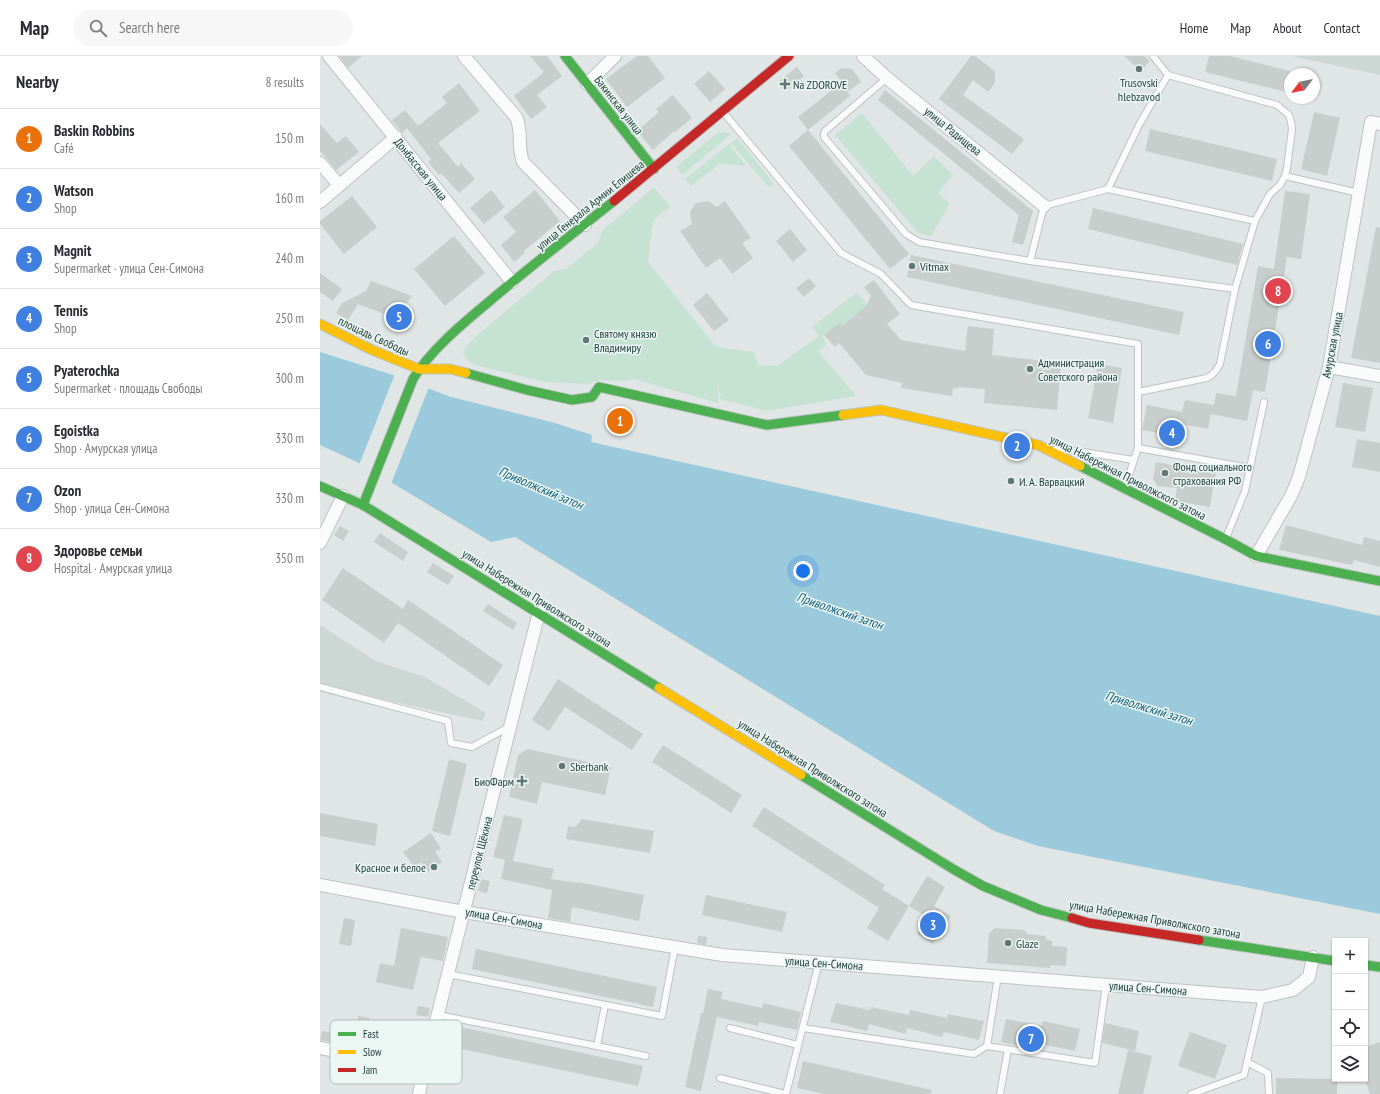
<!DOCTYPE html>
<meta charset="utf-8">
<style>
:root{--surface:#fff;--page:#f7f7f7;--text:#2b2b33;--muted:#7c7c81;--line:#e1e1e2;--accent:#617773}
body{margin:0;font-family:"PT Sans Narrow",sans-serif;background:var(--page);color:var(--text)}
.controls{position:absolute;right:12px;bottom:12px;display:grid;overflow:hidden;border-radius:0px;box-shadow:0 1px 3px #0004}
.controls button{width:36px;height:36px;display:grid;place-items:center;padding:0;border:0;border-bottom:1px solid var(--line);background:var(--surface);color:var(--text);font:20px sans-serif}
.compass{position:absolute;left:964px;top:12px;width:36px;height:36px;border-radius:50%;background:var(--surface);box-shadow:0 1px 3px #0004;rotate:238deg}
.you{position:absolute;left:483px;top:515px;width:14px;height:14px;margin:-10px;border:3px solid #fff;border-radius:50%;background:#1a73e8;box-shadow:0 0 0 6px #1a73e833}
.badge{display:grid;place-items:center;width:26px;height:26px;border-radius:50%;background:var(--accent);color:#fff;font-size:13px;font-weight:700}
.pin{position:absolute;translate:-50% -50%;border:2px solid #fff;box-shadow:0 1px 4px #0006}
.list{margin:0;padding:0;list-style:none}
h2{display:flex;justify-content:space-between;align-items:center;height:52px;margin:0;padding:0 16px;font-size:17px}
h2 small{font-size:13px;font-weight:400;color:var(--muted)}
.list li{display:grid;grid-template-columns:26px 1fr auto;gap:12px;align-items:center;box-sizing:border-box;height:60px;padding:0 16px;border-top:1px solid var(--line)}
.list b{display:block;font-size:15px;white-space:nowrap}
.list p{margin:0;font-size:13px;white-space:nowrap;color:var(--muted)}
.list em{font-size:13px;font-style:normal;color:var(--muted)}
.icon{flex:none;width:22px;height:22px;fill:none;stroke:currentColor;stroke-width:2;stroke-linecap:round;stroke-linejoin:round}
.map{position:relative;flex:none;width:1060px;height:1038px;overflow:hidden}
header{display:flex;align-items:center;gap:24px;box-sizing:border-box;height:56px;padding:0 20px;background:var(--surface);border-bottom:1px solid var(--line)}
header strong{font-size:19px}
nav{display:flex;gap:22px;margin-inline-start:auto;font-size:14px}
.search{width:280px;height:36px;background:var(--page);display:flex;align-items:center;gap:10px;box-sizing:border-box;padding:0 14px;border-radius:22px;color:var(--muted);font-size:15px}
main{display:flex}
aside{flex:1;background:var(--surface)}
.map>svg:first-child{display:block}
</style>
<header>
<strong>Map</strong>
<div class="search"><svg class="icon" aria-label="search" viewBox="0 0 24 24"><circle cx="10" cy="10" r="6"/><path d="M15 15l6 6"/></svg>Search here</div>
<nav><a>Home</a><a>Map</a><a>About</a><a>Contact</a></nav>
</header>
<main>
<aside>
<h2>Nearby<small>8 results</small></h2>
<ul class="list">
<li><span class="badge" style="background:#e8710a">1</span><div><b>Baskin Robbins</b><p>Café</p></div><em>150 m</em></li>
<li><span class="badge" style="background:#3f7fe0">2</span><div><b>Watson</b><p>Shop</p></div><em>160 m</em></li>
<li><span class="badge" style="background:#3f7fe0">3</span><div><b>Magnit</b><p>Supermarket · улица Сен-Симона</p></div><em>240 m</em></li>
<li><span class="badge" style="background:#3f7fe0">4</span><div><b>Tennis</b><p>Shop</p></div><em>250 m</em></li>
<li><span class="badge" style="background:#3f7fe0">5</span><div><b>Pyaterochka</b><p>Supermarket · площадь Свободы</p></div><em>300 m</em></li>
<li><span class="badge" style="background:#3f7fe0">6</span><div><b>Egoistka</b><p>Shop · Амурская улица</p></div><em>330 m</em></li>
<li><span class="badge" style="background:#3f7fe0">7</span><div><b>Ozon</b><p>Shop · улица Сен-Симона</p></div><em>330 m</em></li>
<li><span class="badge" style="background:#e0444e">8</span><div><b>Здоровье семьи</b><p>Hospital · Амурская улица</p></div><em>350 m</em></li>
</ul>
</aside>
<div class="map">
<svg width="1060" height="1038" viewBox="0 0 1060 1038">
<rect width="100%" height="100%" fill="#e0e6e5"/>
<!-- built -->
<g fill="#cdd8d5">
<path d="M971 0H1060V19Z"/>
<path d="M0 569 56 605 105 621 166 657 162 665 0 630Z"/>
</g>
<!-- green -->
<g fill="#c6e2d2">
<path d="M542 57 593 120 614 100 633 119 618 137 630 148 611 180 598 177 515 79Z"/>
<path d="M404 76 411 78 362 119 356 111 396 78Z"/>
<path d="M417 82 454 128 449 132 411 87Z"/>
<path d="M409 88 426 110 400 108 371 130 365 123Z"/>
<path d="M334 131 350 151 333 164 328 206 396 291 434 296 438 309 457 310 499 280 492 271 537 236 547 249 522 270 519 267 502 281 507 288 498 295 536 340 447 355 400 343 398 326V347L314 323 306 325 280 324 267 328 225 326 155 309 146 303 143 296 149 287 163 274 234 215 246 213 278 187 282 175Z"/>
</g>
<!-- water -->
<path fill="#9acadb" d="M0 296 73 319 131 341 235 367 272 379 271 386 1060 560V858L718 790 674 775 195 481 171 486 37 406 0 389Z"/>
<!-- pier -->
<path fill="#e0e6e5" d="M75 318 109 331 71 428 39 409Z"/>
<!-- building -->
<g fill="#c7cecb">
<path d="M19 0H42L28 12Z"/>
<path d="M210 0H227L242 20 217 39 227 51 211 63 194 40 224 16Z"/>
<path d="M317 0H328L345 22 307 51 286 23Z"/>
<path d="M651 0H655L675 15V27L668 36 653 24 643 39 704 83 692 98 619 43Z"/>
<path d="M804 0H824L830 5 821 15Z"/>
<path d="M889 0H910L970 15V37L885 16Z"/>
<path d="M477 11 484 20 467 34 459 25Z"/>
<path d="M522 12 532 13 541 26 527 36 530 40 488 74 478 61 522 26 515 17Z"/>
<path d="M389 15 405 33 390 46 374 28Z"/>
<path d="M139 27 160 55 118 87 138 111 141 107 155 123 139 137 121 117 119 119 108 106 111 103 87 72 82 77 72 64 85 54 98 70 127 47 122 41Z"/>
<path d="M565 34 713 155 703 189 692 186 699 159 558 44Z"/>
<path d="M353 39 372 62 355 76 354 75 333 94 317 75 339 56 336 53Z"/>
<path d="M994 56 1020 62 1007 120 981 113Z"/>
<path d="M0 68 17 87 26 80 39 96 16 114 0 95Z"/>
<path d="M830 73 957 103 952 125 825 95Z"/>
<path d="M488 74 589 198 570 213 469 90Z"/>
<path d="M171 134 185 151 164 168 150 152Z"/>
<path d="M215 134 240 165 204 195 205 197 194 206 181 189 196 176 183 161Z"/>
<path d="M965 135 990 138 981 203 967 201 945 336 933 334 927 365 891 358 888 373 862 368 860 381 822 374 827 349 862 356 865 344 894 349 896 337 916 340 938 210 954 213Z"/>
<path d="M32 140 57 171 24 198 0 168V165Z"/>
<path d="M388 145 397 151 405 145 431 182 422 187 433 202 412 218 400 202 386 212 360 175 372 168 370 159 371 154 376 147Z"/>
<path d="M773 152 923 188 917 209 768 173Z"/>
<path d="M1056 171 1060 172V307L1031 302Z"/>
<path d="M470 173 487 194 473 206 456 185Z"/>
<path d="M134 180 165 217 125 250 94 213Z"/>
<path d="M591 199 864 256 859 279 587 221Z"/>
<path d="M0 217 22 233 13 245 0 236Z"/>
<path d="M489 222 496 230 484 241 476 232Z"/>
<path d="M554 224 580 258 567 268 581 284 645 295 648 270 674 273 672 299 741 307 737 354 664 347 665 333 637 331 636 333 633 332 632 340 581 332 582 327 546 319 519 287 515 291 504 279 519 267 522 270 547 249 551 240 544 231Z"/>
<path d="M51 225 92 240 86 248 91 260 80 264 38 248 28 264 16 257 22 247 46 235Z"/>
<path d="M387 237 409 264 394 275 373 249Z"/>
<path d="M778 308 802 312 793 367 768 362Z"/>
<path d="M1023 327 1053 332 1045 376 1015 371Z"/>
<path d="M1037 383 1060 387V416L1032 411Z"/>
<path d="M836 406 861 411 862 409 896 416 890 451 855 445 857 432 837 430 833 423Z"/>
<path d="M966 469 1042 489 1044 481 1060 485V511L1034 504 1032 509 959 494Z"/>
<path d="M20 470 29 475 23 485 14 479Z"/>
<path d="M60 477 88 496 83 505 54 486Z"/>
<path d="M113 507 134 520 128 529 107 516Z"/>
<path d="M23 512 83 553 88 544 183 609 169 630 78 567 64 587 2 544Z"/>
<path d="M168 548 197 567 193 574 163 555Z"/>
<path d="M238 623 323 678 312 694 245 651 229 675 212 664Z"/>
<path d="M343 689 422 739 411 757 332 706Z"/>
<path d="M208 693 291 711 285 739 222 726 217 748 189 741 198 699Z"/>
<path d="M129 703 147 708 130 780 112 775Z"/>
<path d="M444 751 565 829 562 833 589 850 568 885 547 872 559 852 432 770Z"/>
<path d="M0 757 58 768 55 790 0 780Z"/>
<path d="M184 759 203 763 193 805 234 813 231 823 258 827V826L324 839 319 865 252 851 250 866 228 862 232 834 181 823 185 804 173 801Z"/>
<path d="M262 763 334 775 330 797 246 783 248 770 255 771Z"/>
<path d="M111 777 121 793 115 796 122 806 108 816 101 806 94 811 83 796Z"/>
<path d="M607 820 625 831 614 850 631 860 613 888 597 878 607 861 589 850Z"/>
<path d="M161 823 170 825 167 837 158 835Z"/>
<path d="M386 839 467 856 462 876 382 859Z"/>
<path d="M24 862 35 864 31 890 19 888Z"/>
<path d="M81 872 128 881 123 905 101 901 93 934 56 926 60 907 74 910Z"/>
<path d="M675 872 704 874 707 878 725 880 727 884 732 885V890L747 891 746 910 730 909V912L667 907 669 877Z"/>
<path d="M378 880 387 881 386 889 377 887Z"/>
<path d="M156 893 337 931 333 951 152 913Z"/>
<path d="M388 933 403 936 401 943 442 952 443 947 481 956 477 974 439 966 438 970 397 961 381 1035 365 1031 381 957H383Z"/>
<path d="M516 947 550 954 551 951 589 959 590 954 627 962 628 958 664 965 659 984 624 976 622 981 587 972 586 978 549 968 547 975 510 966Z"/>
<path d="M98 950 110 952 108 961 96 959Z"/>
<path d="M38 960 50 962 42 993 0 984 2 975 34 981Z"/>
<path d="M686 963 722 970 723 965 760 973 755 995 721 988 720 994 681 986Z"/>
<path d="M785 967 819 975 815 995 782 987Z"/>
<path d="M141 971 323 1010 318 1030 137 992Z"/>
<path d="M870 976 907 989 895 1023 858 1010Z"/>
<path d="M1060 986V1038H1050L1045 1024V991Z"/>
<path d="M808 994 832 1000 823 1038H798Z"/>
<path d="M483 1005 612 1034 611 1038H504L477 1032Z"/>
<path d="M956 1022 1017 1023V1038H956Z"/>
</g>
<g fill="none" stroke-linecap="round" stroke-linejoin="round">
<defs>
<g id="lane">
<path d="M848 19 819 69 788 133 935 165"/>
<path d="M567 22 505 75 504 77V81L586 178 599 186 710 205 724 150 788 133"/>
<path d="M404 57 521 197 561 218 591 249 818 288V392"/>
<path d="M965 120 1039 137"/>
<path d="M710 205 915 233"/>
<path d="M818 336 887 322C893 319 897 314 900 308L915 233 935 165 950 138 960 129 965 120 967 112 972 73 971 66 969 59 957 49 848 19 833 0"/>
<path d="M737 392 814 404"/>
<path d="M805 431 818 392 930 412"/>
<path d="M906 482 925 435 944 346"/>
<path d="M0 631 128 665 131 687 152 691 189 671"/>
<path d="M128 918 342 960 355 891"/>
<path d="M678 920 667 990 775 1007 786 929"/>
<path d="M118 959 277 990 285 949"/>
<path d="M410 972 478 989"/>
<path d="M483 972 654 998 667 990"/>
<path d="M277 990 326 1000"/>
<path d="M927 1006 948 1017 949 1038"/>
<path d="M400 1022 465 1038"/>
<path d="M466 1038 499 906"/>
<path d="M680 1038 688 993"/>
<path d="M871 1038 924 1019 942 941"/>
</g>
<g id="street">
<path d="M9 0 192 226"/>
<path d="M144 0 196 61C203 75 197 92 203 106L265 169"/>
<path d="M543 0 567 22 724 150"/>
<path d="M267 28 295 0"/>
<path d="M0 107 19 129"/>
<path d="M0 146 76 81"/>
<path d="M1009 311 1060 320"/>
<path d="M0 487 23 440"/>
<path d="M936 500 971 440 979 421 1009 311 1051 66 1060 68"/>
<path d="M0 829 144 856 402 899 942 941 973 934 989 921 993 901"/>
<path d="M0 992 104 1013"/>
<path d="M99 1038 104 1013 219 556"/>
</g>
<g id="fast">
<path d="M245 0 334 113"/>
<path d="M146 317 207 334 252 344 272 341 279 331 447 369 523 359"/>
<path d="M760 410 905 483 936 500 1060 525"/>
<path d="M0 430 43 449 339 632"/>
<path d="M43 449 93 323C109 296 141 269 165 249 207 213 251 179 294 145"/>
<path d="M481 719 633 813 663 830 721 854 752 862"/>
<path d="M879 884 1015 905"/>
<path d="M1045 909 1060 911"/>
</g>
<g id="slow">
<path d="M0 268 52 294 99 313H130L146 317"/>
<path d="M523 359 561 354 718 389 760 410"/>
<path d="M339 632 481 719"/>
</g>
<g id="jam">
<path d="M294 145 469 0"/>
<path d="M752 862 769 867 879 884"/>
</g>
</defs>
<!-- lane casing -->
<use href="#lane" stroke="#bdc3c2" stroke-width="8"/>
<!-- street casing -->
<use href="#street" stroke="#bdc3c2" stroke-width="14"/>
<!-- fast casing -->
<use href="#fast" stroke="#bbc4c2" stroke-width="11"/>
<!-- slow casing -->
<use href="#slow" stroke="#bbc4c2" stroke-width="11"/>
<!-- jam casing -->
<use href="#jam" stroke="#bbc4c2" stroke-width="11"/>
<!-- lane -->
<use href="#lane" stroke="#fafbfb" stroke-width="6"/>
<!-- street -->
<use href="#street" stroke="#fafbfb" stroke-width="12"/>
<!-- fast -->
<use href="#fast" stroke="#4caf50" stroke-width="9"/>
<!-- slow -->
<use href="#slow" stroke="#ffc107" stroke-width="9"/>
<!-- jam -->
<use href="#jam" stroke="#c62828" stroke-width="9"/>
</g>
<!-- markers -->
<g fill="#617773" stroke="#ecf7f3" stroke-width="1.5">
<circle cx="819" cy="13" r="4"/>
<path d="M463 22h4v4h4v4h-4v4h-4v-4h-4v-4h4z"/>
<circle cx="592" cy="210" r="4"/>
<circle cx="266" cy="284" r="4"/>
<circle cx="710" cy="313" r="4"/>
<circle cx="845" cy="417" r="4"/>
<circle cx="691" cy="425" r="4"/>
<circle cx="242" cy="710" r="4"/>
<path d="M200 719h4v4h4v4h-4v4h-4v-4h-4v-4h4z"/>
<circle cx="114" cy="811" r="4"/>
<circle cx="688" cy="887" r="4"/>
</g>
<g text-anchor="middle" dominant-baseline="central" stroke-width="3" stroke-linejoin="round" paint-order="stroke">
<!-- poi labels -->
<g font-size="12" fill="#1c3b36" stroke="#ecf7f3" text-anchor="start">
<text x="819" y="26" text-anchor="middle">Trusovski<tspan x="819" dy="14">hlebzavod</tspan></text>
<text x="473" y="28">Na ZDOROVE</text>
<text x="600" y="210">Vitmax</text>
<text x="274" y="277">Святому князю<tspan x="274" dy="14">Владимиру</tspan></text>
<text x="718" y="306">Администрация<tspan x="718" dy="14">Советского района</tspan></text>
<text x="853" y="410">Фонд социального<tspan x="853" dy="14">страхования РФ</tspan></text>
<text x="699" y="425">И. А. Варвацкий</text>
<text x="250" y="710">Sberbank</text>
<text x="194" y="725" text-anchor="end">БиоФарм</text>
<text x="106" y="811" text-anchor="end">Красное и белое</text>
<text x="696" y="887">Glaze</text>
</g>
<!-- street labels -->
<g font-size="12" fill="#1c3b36" stroke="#ecf7f3">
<text transform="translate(299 49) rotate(52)">Бакинская улица</text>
<text transform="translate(633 75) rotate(39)">улица Радищева</text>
<text transform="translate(101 113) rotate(51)">Донбасская улица</text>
<text transform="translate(270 149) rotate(-39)">улица Генерала Армии Епишева</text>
<text transform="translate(54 280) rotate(25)">площадь Свободы</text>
<text transform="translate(1012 289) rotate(-79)">Амурская улица</text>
<text transform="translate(808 421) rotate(27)">улица Набережная Приволжского затона</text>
<text transform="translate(217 542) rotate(32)">улица Набережная Приволжского затона</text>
<text transform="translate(493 712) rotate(32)">улица Набережная Приволжского затона</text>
<text transform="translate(159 797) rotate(-76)">переулок Щёкина</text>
<text transform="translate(184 862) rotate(10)">улица Сен-Симона</text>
<text transform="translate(835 863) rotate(10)">улица Набережная Приволжского затона</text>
<text transform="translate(504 907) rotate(4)">улица Сен-Симона</text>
<text transform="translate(828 932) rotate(4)">улица Сен-Симона</text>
</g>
<!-- water labels -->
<g font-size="13" font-style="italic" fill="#105d7d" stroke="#ecf7f3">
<text transform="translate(221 432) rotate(23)">Приволжский затон</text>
<text transform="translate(520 555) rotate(19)">Приволжский затон</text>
<text transform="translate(829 652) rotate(17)">Приволжский затон</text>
</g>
</g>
<!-- legend -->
<rect x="10" y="964" width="132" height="64" rx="6" fill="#ecf7f3" stroke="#aebfba" stroke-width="1"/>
<rect x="18" y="976" width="18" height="4" fill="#4caf50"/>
<rect x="18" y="994" width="18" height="4" fill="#ffc107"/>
<rect x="18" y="1012" width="18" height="4" fill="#c62828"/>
<g font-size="11" fill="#1c3b36">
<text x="43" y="982">Fast</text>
<text x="43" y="1000">Slow</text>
<text x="43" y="1018">Jam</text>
</g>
</svg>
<div class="controls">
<button>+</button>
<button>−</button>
<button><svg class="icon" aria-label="locate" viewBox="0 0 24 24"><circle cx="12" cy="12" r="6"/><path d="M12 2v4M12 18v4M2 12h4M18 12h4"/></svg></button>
<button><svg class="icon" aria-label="layers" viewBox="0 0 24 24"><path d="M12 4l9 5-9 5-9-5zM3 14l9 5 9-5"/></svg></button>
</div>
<svg class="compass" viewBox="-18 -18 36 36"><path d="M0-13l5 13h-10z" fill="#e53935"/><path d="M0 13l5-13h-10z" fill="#7c7c81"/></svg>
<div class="you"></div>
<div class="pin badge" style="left:300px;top:365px;background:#e8710a">1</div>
<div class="pin badge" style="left:697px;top:390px;background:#3f7fe0">2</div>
<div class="pin badge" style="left:613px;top:869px;background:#3f7fe0">3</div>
<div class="pin badge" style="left:852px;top:377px;background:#3f7fe0">4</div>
<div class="pin badge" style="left:79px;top:261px;background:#3f7fe0">5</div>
<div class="pin badge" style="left:948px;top:288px;background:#3f7fe0">6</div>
<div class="pin badge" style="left:711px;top:983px;background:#3f7fe0">7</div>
<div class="pin badge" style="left:958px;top:235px;background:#e0444e">8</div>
</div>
</main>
